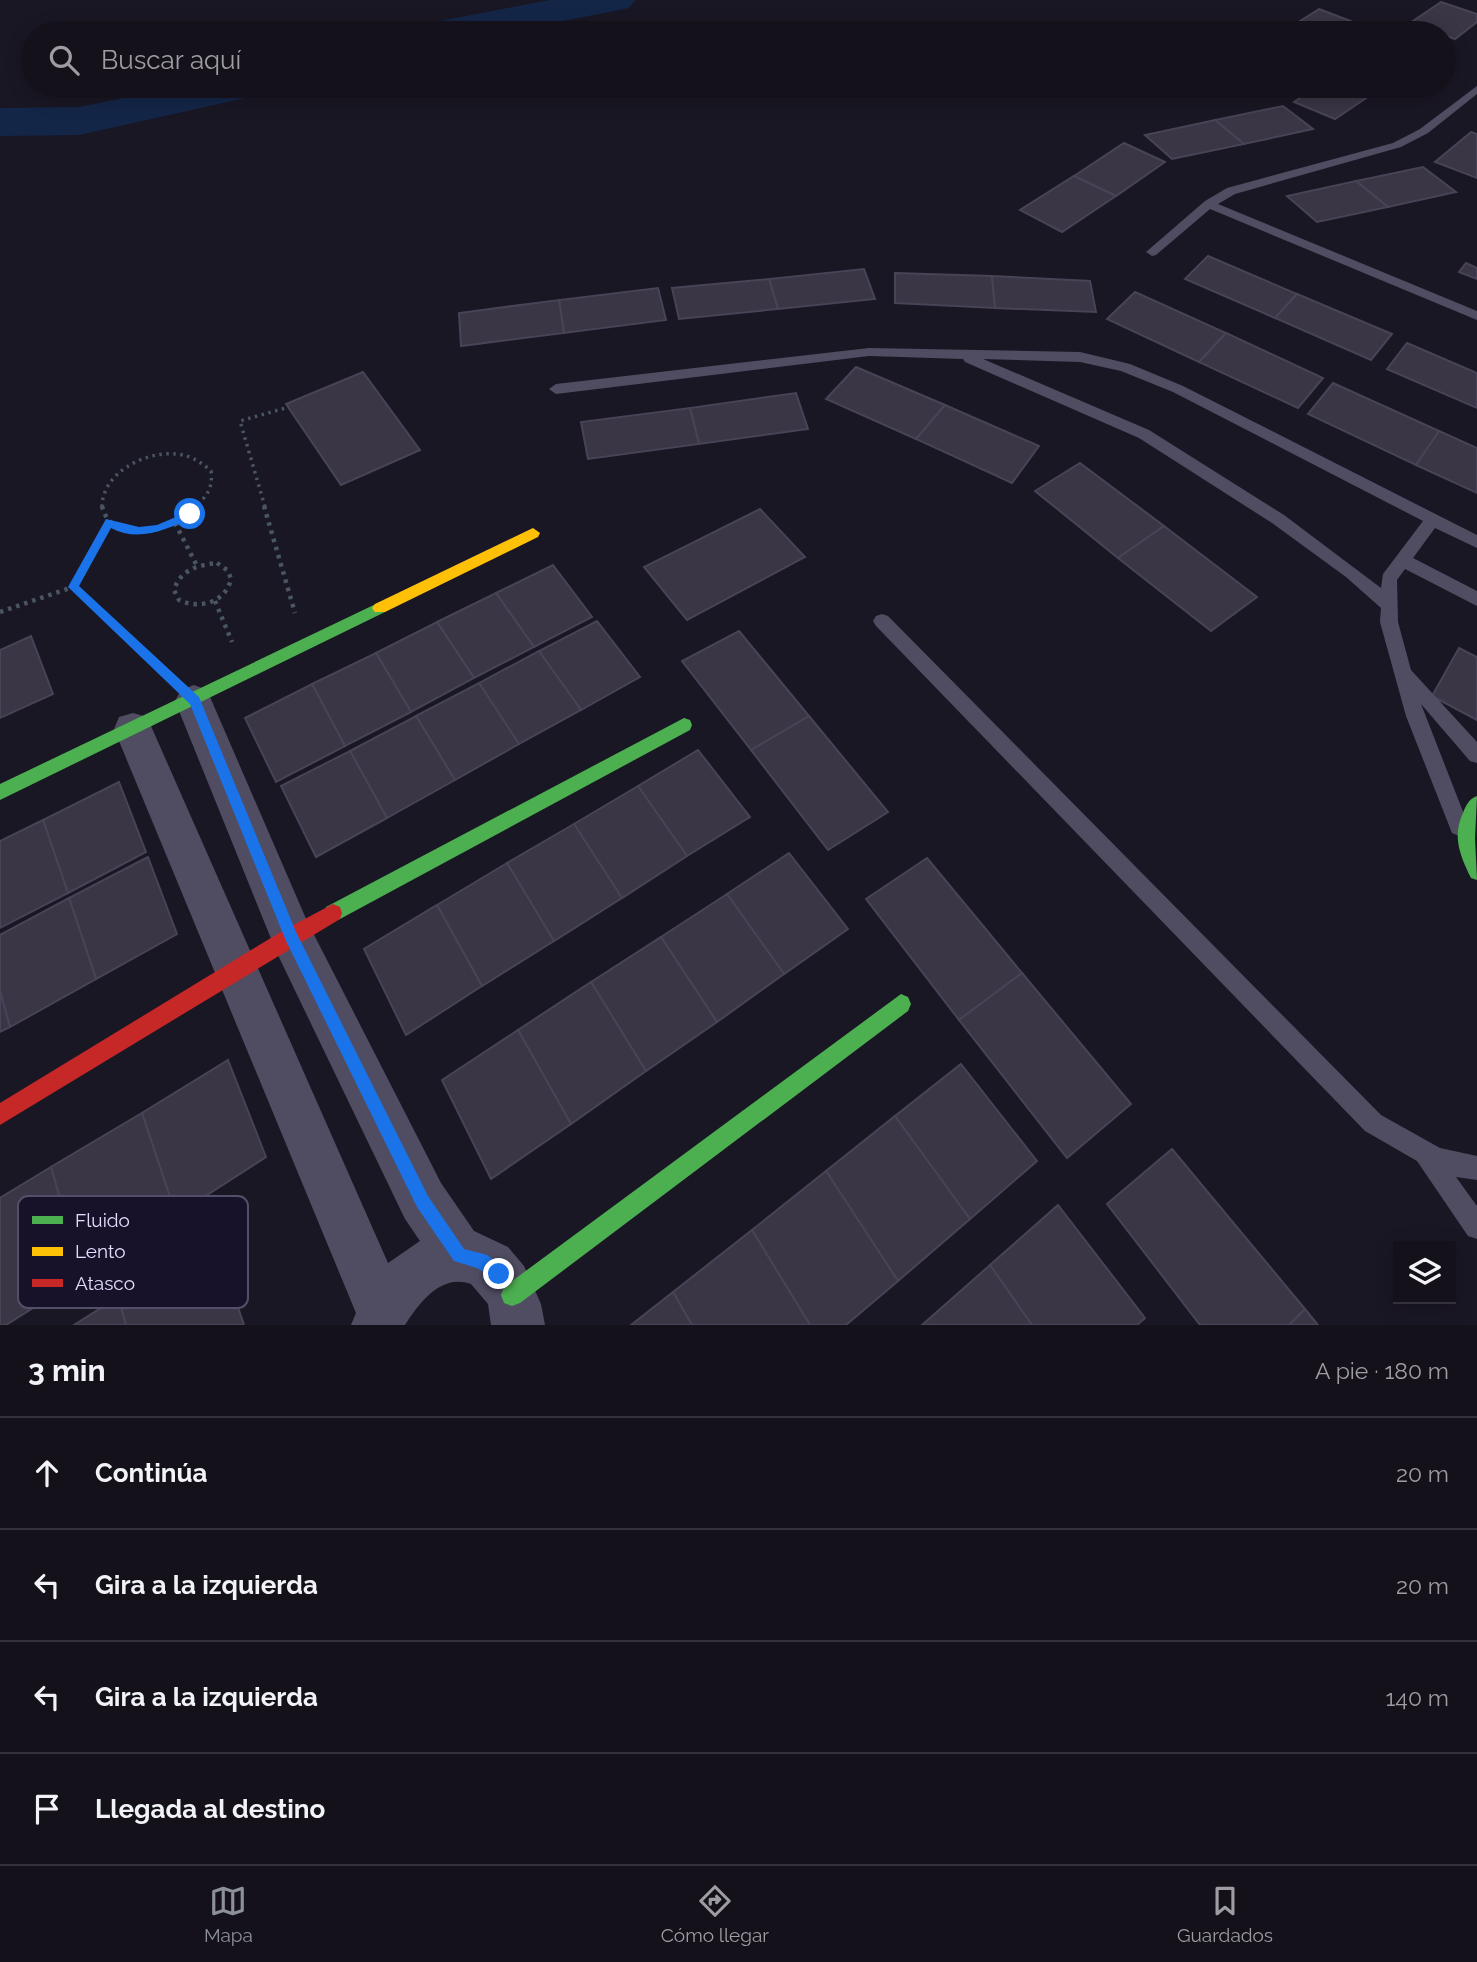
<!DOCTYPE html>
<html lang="es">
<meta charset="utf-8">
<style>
:root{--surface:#14111b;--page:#1d1a24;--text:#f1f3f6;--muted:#9d9da3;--line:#33313a;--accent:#8c9099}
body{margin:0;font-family:Raleway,sans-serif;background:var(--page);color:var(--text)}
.controls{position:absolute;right:21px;bottom:21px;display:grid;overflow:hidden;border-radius:0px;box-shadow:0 4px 18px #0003}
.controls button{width:63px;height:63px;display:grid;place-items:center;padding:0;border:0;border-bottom:2px solid var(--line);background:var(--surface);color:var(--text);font:35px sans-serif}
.stop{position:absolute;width:21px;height:21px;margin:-16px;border:5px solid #1a73e8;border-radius:50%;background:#fff}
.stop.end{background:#1a73e8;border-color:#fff;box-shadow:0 2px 7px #0008}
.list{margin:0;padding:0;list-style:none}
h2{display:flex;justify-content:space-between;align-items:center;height:91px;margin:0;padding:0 28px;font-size:30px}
h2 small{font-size:23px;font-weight:400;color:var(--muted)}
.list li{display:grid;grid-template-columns:46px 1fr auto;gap:21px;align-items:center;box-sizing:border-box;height:112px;padding:0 28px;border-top:2px solid var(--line)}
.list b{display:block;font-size:26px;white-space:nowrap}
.list em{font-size:23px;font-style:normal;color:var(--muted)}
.icon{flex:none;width:38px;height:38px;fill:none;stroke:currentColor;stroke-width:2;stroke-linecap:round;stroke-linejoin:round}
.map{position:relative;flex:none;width:1477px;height:1325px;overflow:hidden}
.search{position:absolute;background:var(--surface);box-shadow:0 4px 18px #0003;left:21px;right:21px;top:21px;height:77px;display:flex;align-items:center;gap:18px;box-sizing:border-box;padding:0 24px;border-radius:38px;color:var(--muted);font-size:26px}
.sheet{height:539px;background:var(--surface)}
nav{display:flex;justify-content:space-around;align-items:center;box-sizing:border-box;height:98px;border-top:2px solid var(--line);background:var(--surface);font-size:19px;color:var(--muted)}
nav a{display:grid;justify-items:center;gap:4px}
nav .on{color:var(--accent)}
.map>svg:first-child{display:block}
</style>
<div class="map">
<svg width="1477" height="1325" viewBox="0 0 1477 1325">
<rect width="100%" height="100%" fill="#1a1724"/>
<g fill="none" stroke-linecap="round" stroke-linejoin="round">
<!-- river -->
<g fill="#142648" fill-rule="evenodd">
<path d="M550 0H635L629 8 503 33H418L424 24Z"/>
<path d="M182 86H265L259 95 79 135 0 136V108L79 107Z"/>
</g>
</g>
<!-- building -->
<g fill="#3a3645" stroke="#484356" stroke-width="2">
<path d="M1441 2 1477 14V22L1455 39 1410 23Z"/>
<path d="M1319 9 1361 25 1348 33H1281Z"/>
<path d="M1410 23 1439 33H1397Z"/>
<path d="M1318 86H1359L1375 92 1335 119 1294 102Z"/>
<path d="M1283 106 1313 129 1244 144 1215 120Z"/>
<path d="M1215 120 1244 144 1172 159 1145 135Z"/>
<path d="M1471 132 1477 134V178L1435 162Z"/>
<path d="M1124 143 1165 162 1116 196 1074 176Z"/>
<path d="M1423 167 1456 192 1388 207 1356 181Z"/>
<path d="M1074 176 1116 196 1062 232 1020 210Z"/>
<path d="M1356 181 1388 207 1317 222 1287 196Z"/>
<path d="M1208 256 1297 294 1275 318 1185 279Z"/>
<path d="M1466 263 1477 268V279L1459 272Z"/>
<path d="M864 269 875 299 778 309 769 279Z"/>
<path d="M895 273 992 276 995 308 895 303Z"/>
<path d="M992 276 1090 281 1096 312 995 308Z"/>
<path d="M769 279 778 309 679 319 672 288Z"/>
<path d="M658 288 666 320 564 333 559 300Z"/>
<path d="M1135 292 1226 333 1199 362 1107 319Z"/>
<path d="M1297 294 1392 334 1371 360 1275 318Z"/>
<path d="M559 300 564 333 461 346 459 313Z"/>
<path d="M1226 333 1323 378 1298 408 1199 362Z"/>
<path d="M1407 343 1477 373V408L1387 369Z"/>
<path d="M856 367 945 405 916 439 826 399Z"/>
<path d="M363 372 420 450 341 485 286 404Z"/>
<path d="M1333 383 1439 431 1416 465 1308 414Z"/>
<path d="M796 393 808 429 699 444 690 408Z"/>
<path d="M945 405 1039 446 1012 483 916 439Z"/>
<path d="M690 408 699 444 588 459 581 422Z"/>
<path d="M1439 431 1477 448V493L1416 465Z"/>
<path d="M1080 463 1164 526 1118 558 1035 491Z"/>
<path d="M760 509 805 557 687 620 644 567Z"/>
<path d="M1164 526 1257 597 1211 631 1118 558Z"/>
<path d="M553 565 592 617 534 647 496 593Z"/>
<path d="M496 593 534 647 474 678 437 622Z"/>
<path d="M597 621 640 677 581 710 539 651Z"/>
<path d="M437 622 474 678 411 712 376 653Z"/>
<path d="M739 631 809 716 751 750 682 661Z"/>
<path d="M31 636 53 694 0 718V650Z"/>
<path d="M1459 648 1477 657V720L1432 696Z"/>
<path d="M539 651 581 710 519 744 479 683Z"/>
<path d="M376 653 411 712 345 746 312 684Z"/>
<path d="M479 683 519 744 455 780 416 716Z"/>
<path d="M312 684 345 746 276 782 245 718Z"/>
<path d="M416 716 455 780 387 818 350 751Z"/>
<path d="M809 716 888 812 828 850 751 750Z"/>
<path d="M698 750 750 817 687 856 638 786Z"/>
<path d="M350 751 387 818 316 857 281 786Z"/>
<path d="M119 782 146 852 68 893 43 820Z"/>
<path d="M638 786 687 856 622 898 574 824Z"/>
<path d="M43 820 68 893 0 928V841Z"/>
<path d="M574 824 622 898 554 941 507 863Z"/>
<path d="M789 853 848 929 784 974 727 894Z"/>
<path d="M148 857 177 934 96 979 69 898Z"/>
<path d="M927 858 1022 973 959 1020 866 899Z"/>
<path d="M507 863 554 941 482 986 437 905Z"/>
<path d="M727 894 784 974 717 1022 661 937Z"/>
<path d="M69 898 96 979 10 1027 0 991V935Z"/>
<path d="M437 905 482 986 406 1035 364 949Z"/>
<path d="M661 937 717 1022 646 1071 591 982Z"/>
<path d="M1022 973 1131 1104 1067 1158 959 1020Z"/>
<path d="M591 982 646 1071 571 1124 518 1030Z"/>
<path d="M0 991 10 1027 0 1032Z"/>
<path d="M518 1030 571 1124 491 1179 442 1080Z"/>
<path d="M228 1060 266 1157 176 1215 142 1113Z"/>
<path d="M961 1064 1037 1161 970 1219 895 1116Z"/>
<path d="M142 1113 176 1215 82 1277 51 1167Z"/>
<path d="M895 1116 970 1219 898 1281 826 1171Z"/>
<path d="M1172 1149 1305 1309 1289 1325H1200L1107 1204Z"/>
<path d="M51 1167 82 1277 6 1325H0V1198Z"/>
<path d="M826 1171 898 1281 846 1325H810L752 1230Z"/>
<path d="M1058 1205 1145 1318 1137 1325H1032L990 1265Z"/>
<path d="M752 1230 810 1325H692L673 1292Z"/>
<path d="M213 1234 244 1325H126L118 1297Z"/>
<path d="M990 1265 1032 1325H922Z"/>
<path d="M673 1292 692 1325H631Z"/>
<path d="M118 1297 126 1325H74Z"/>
<path d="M1305 1309 1318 1325H1289Z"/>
</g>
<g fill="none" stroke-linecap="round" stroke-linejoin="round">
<!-- path-far1 -->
<g stroke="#4a5562" stroke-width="3.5" stroke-dasharray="2.5 4.5" stroke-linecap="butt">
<path d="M102 507C102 473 145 451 176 454 190 455 201 462 211 471 213 488 207 496 195 507"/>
<path d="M265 507 240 421 289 407"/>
</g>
<!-- path -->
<g stroke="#4a5562" stroke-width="4.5" stroke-dasharray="3.5 5" stroke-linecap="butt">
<path d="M102 506C112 549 175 528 197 506"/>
<path d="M264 506 295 613"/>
<path d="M109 522 73 587 164 672"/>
<path d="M175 523 197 566"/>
<path d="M217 563 227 570 231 578C227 602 199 610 179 600L174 590C180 570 198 565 217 563Z"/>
<path d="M215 601 232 642"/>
<path d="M0 612 73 587"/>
</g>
<!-- lane -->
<g fill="#504d63" fill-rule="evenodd">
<path d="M1477 86V94L1428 133 1401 147 1235 194 1218 204 1477 311V320L1210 209 1156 255 1152 256 1146 252 1205 201 1227 188 1393 143 1420 129Z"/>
<path d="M869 348 1080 352 1130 364 1183 386 1477 535V548L1435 528 1413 558 1477 591V606L1405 569 1397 580 1398 622 1411 670 1477 742V763L1470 761 1421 704 1469 827 1466 833 1459 836 1452 833 1406 716 1380 622 1381 608 1346 577 1272 523 1139 438 965 362 963 359 869 356 556 394 549 389 556 384ZM983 359 1080 362 1121 371 1173 392 1423 521 1383 574 1381 588 1284 515 1149 430Z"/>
<path d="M882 614 888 616 1381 1115 1440 1148 1477 1156V1180L1456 1177 1477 1206V1239L1468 1236 1417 1161 1365 1131 876 626 873 621 876 616Z"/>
</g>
<!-- street -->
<path fill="#504d63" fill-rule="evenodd" d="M194 685 207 690 307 921 441 1183 474 1231 508 1247 524 1266 541 1304 545 1325H491L488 1304 471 1284C441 1273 419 1303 405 1325H351L356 1313 114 729 119 717 133 713 147 717 388 1263 420 1241 405 1219 276 951 175 701 181 690Z"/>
<!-- fast -->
<g fill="#4caf50" fill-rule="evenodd">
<path d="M380 602 385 604 388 608 385 612 0 800V784Z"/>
<path d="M684 718 690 720 692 725 690 730 340 919 333 922 326 919 324 913 326 907Z"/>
<path d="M1477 796 1475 838 1477 880 1471 878C1460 856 1452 836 1463 813 1466 805 1469 799 1477 796Z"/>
<path d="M901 994 908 997 911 1004 908 1011 520 1303 512 1306 504 1303 501 1295 504 1287Z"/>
</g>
<!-- slow -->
<path fill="#ffc107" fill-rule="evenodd" d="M533 528 540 533 538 537 385 612H375L372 608 375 604Z"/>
<!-- jam -->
<path fill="#c62828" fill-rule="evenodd" d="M333 904 340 907 342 913 340 919 0 1125V1103L284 930Z"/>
</g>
<!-- route -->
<path fill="#1a73e8" d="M190 511 195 514 194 517C167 529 139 543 111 528L79 586 199 697 296 932 428 1196 464 1249 487 1255 505 1268 507 1274 505 1280 499 1282 477 1268 454 1261 417 1207 286 941 190 704 68 587 106 519 139 527 157 525Z"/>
<!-- legend -->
<rect x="18" y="1196" width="230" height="112" rx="10" fill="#171229" stroke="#544f69" stroke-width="2"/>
<rect x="32" y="1216" width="31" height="8" fill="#4caf50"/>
<rect x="32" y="1247" width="31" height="9" fill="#ffc107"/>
<rect x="32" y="1279" width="31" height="8" fill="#c62828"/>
<g font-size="19" fill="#e2ddfd">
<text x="75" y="1227">Fluido</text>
<text x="75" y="1258">Lento</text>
<text x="75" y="1290">Atasco</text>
</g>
</svg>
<div class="controls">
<button><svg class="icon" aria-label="layers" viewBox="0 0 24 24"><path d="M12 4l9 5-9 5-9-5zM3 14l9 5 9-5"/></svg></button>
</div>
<div class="stop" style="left:190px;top:514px"></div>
<div class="stop end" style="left:499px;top:1274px"></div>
<div class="search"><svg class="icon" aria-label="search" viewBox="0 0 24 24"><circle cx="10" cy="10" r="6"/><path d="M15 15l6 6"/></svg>Buscar aquí</div>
</div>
<section class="sheet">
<h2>3 min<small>A pie · 180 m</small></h2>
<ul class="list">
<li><svg class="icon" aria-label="ahead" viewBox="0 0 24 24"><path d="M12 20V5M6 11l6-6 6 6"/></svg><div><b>Continúa</b></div><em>20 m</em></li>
<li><svg class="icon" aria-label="left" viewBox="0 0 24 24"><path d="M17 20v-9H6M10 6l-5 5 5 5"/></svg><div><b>Gira a la izquierda</b></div><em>20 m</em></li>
<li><svg class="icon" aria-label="left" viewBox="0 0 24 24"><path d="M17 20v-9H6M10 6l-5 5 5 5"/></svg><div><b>Gira a la izquierda</b></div><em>140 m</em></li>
<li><svg class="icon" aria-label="arrive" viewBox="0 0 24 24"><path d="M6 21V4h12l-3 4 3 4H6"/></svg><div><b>Llegada al destino</b></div></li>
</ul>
</section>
<nav>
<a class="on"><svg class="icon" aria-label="map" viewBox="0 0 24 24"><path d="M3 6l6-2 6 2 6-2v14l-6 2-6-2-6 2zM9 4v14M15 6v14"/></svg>Mapa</a>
<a><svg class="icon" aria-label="directions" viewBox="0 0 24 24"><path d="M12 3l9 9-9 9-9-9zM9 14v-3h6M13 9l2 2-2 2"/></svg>Cómo llegar</a>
<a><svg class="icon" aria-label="saved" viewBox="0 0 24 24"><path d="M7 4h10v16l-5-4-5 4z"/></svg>Guardados</a>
</nav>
